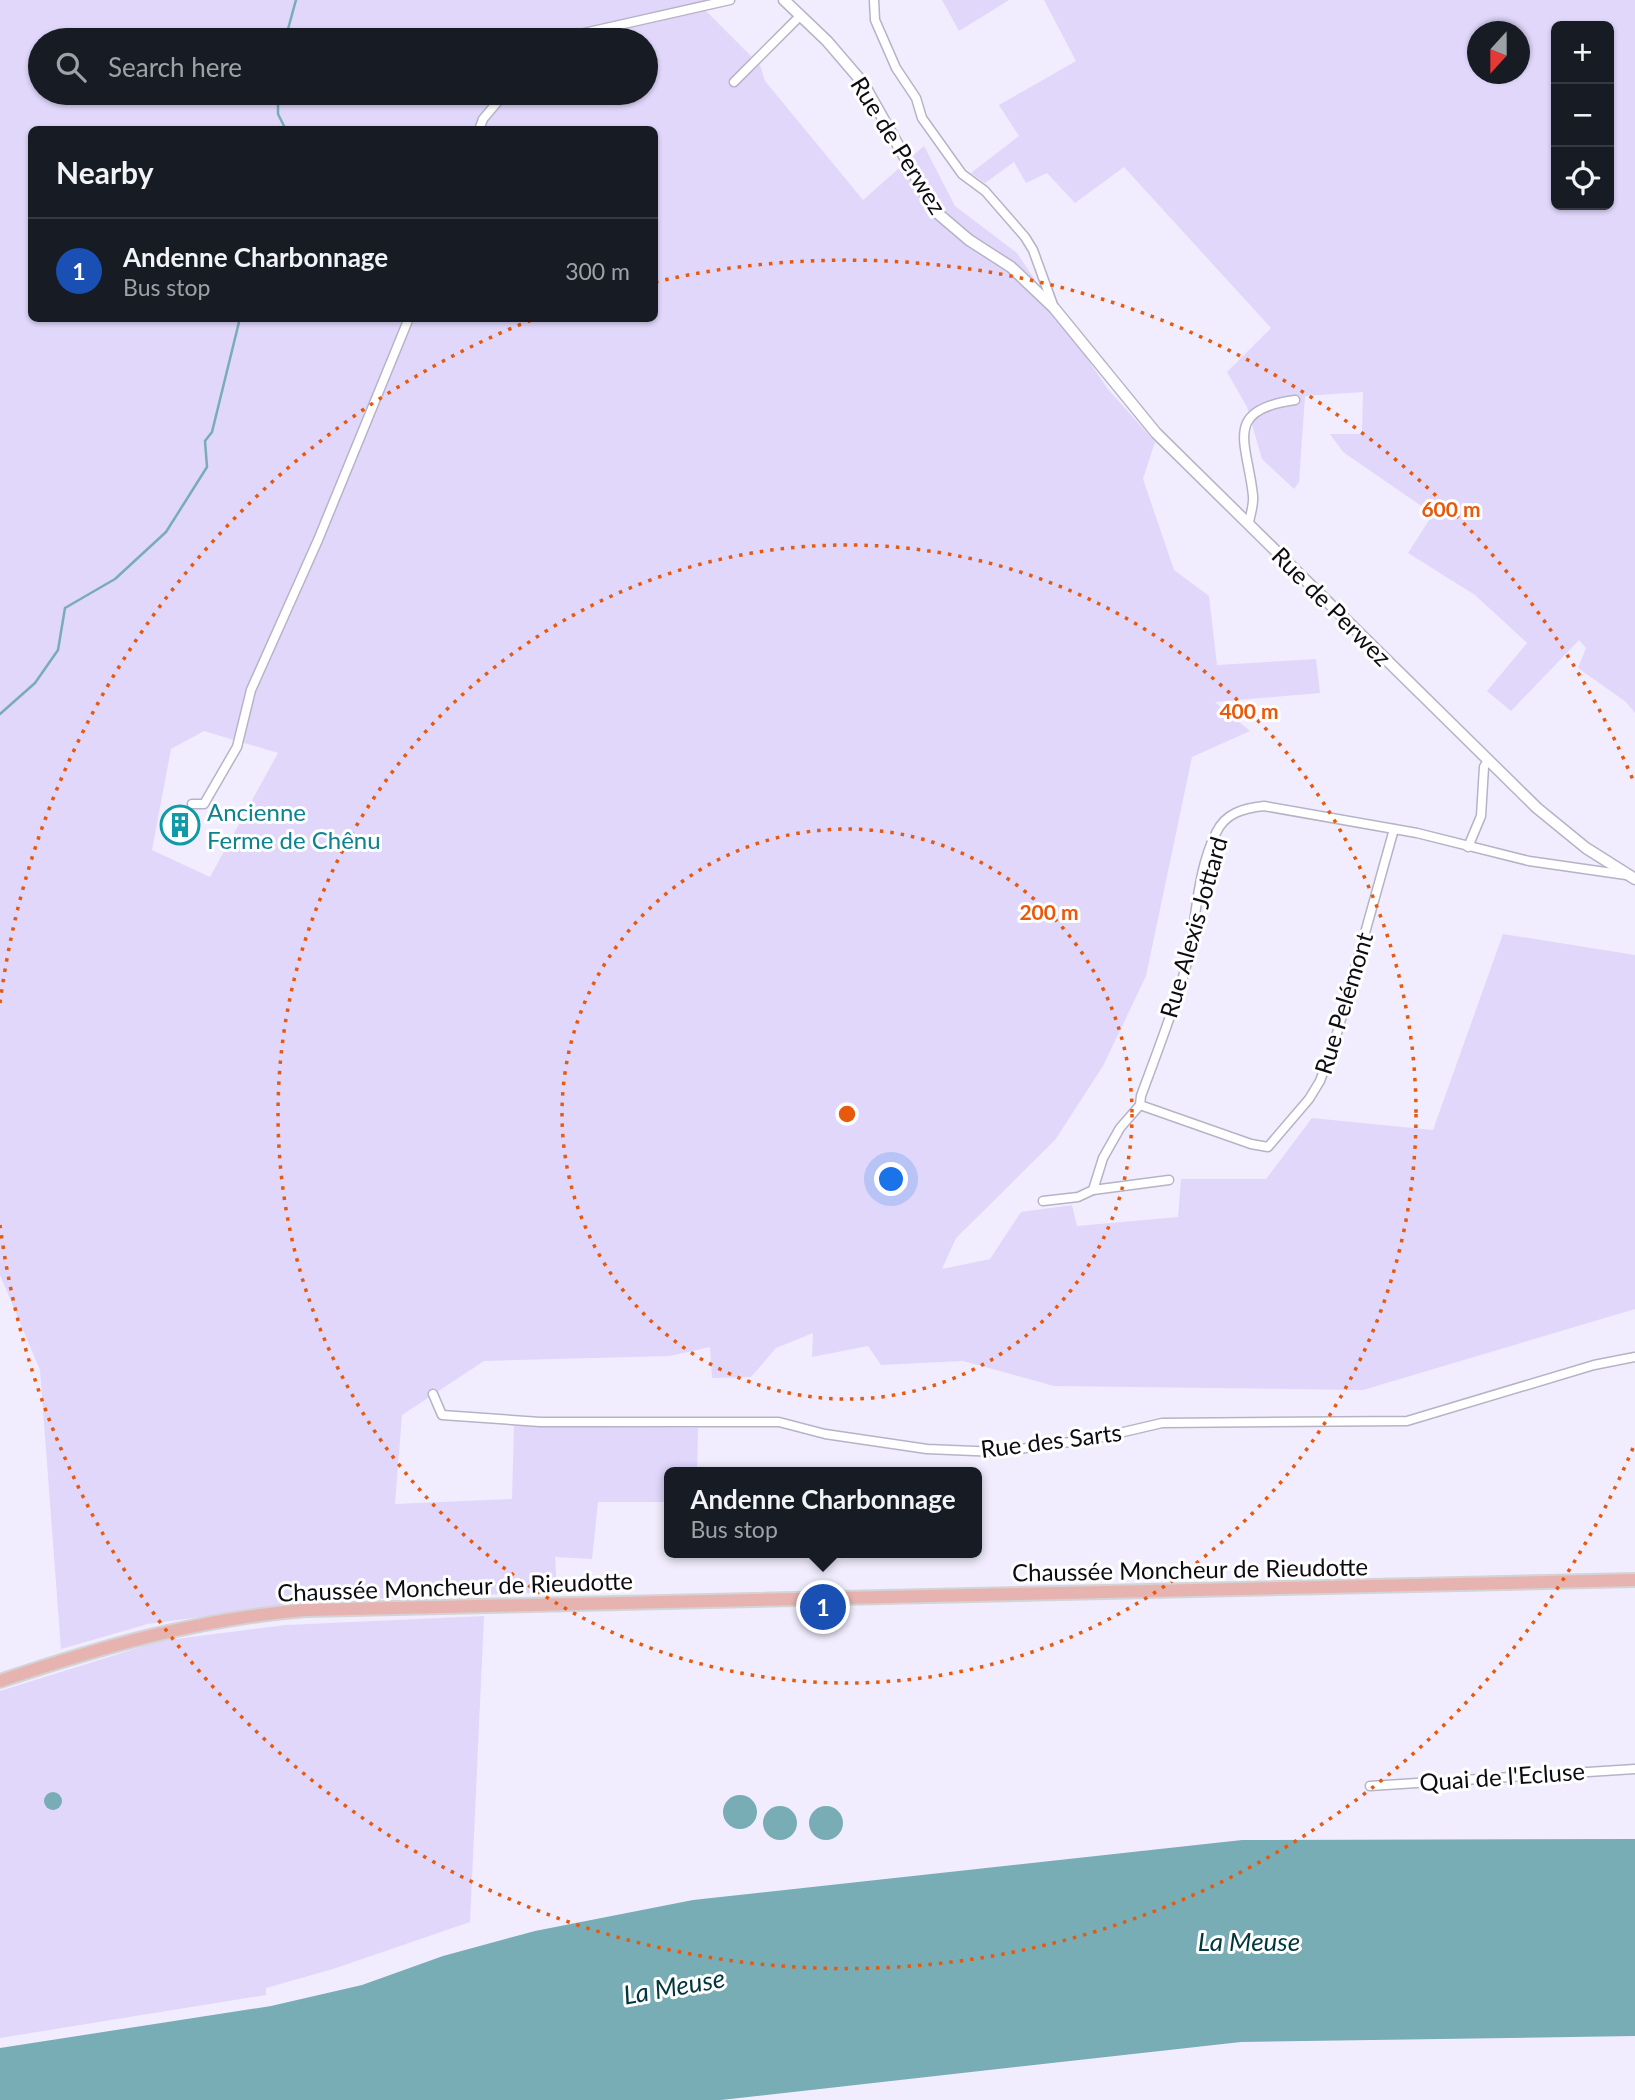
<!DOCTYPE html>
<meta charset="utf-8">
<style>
:root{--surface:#171b24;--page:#242831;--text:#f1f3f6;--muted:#9ea1a6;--line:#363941;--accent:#8c9099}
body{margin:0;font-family:Lato,sans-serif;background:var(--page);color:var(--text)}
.controls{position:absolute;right:21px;top:21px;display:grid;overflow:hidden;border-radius:10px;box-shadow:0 2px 5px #0004}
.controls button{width:63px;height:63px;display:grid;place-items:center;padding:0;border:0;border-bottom:2px solid var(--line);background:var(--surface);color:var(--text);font:35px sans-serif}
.compass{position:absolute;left:1467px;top:21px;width:63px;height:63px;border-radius:50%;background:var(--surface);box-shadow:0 2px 5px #0004;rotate:201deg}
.you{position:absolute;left:892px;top:1180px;width:24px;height:24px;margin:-18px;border:5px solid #fff;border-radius:50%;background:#1a73e8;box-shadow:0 0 0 10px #1a73e833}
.badge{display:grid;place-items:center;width:46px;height:46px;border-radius:50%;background:var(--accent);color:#fff;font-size:23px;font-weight:700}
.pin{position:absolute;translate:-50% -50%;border:4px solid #fff;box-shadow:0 2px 7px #0006}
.popup{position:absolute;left:664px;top:1467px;width:318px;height:91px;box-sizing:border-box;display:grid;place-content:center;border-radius:10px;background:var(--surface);filter:drop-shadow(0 2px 5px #0005);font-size:23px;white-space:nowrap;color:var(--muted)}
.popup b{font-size:26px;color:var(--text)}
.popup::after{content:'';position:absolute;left:50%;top:100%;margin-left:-14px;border:14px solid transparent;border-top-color:var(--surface)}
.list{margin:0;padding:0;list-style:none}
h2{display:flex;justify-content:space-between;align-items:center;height:91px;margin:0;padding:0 28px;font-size:30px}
h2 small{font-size:23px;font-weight:400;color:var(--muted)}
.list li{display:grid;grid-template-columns:46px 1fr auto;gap:21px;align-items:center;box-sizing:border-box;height:105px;padding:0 28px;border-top:2px solid var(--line)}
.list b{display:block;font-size:26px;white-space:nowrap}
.list p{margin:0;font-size:23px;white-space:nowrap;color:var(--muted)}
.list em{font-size:23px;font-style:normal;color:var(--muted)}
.icon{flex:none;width:38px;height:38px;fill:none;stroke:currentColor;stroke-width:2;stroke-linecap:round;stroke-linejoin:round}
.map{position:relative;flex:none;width:1635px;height:2100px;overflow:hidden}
.search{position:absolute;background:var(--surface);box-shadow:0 2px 5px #0004;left:28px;top:28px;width:630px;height:77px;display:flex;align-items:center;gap:18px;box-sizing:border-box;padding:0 24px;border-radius:38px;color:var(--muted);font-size:26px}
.panel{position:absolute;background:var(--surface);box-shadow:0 2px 5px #0004;left:28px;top:126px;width:630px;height:196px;border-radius:10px}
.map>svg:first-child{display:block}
</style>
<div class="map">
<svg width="1635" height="2100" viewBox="0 0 1635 2100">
<rect width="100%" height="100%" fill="#f1edfe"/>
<!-- green -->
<g fill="#e0d7fb" fill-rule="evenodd">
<path d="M0 0H718L700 5 760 65 765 81 863 200 924 146 955 206 1017 253 1107 388 1155 442 1143 479 1174 570 1209 596 1217 665 1316 659 1320 693 1215 702 1250 731 1192 757 1146 976 1103 1066 1055 1140 956 1238 942 1269 990 1259 1021 1212 1072 1205 1077 1226 1178 1217 1181 1179H1266L1312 1118 1433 1130 1503 934 1635 955V1309L1363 1390 1054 1386 963 1361 881 1365 868 1346 812 1357 813 1333 776 1348 751 1377 712 1378 710 1347 670 1356 484 1361 402 1415 395 1504 512 1499 514 1426 698 1428 697 1472H669V1502H598L592 1559 555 1557 557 1592 320 1601 148 1624 61 1649 40 1370 0 1275ZM40 40H646V93H40ZM32 130H654V318H32ZM204 731 278 753 210 877 152 850 171 749Z"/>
<path d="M942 0H1009L959 31Z"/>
<path d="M1044 0H1635V713L1626 702 1578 668 1586 648 1579 640 1511 711 1487 691 1527 643 1475 595 1408 553 1433 514 1343 452 1330 434H1362L1363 392 1305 396 1299 482 1294 489 1262 459 1247 407 1227 372 1271 328 1124 167 1075 203 1047 173 1026 183 1014 162 985 183 971 173 1019 136 999 105 1076 61ZM1556 26H1609V205H1556ZM1478 32H1520V74H1478Z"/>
<path d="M484 1616 470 1922 333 1969 266 1988V1995L0 2038V1691L160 1641 286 1625Z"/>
</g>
<!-- water -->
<g fill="#78adb6">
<circle cx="53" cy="1801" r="9"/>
<circle cx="740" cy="1812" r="17"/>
<circle cx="826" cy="1823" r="17"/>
<circle cx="780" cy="1823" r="17"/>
<path d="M1635 1839V2036L1241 2042 721 2100H0V2048L271 2006 362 1985 443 1956 535 1931 693 1900 1242 1840Z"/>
</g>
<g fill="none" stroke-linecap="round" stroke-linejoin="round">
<!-- stream -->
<g stroke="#78adb6" stroke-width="2.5">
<path d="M285 40 296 0"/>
<path d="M278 93V114L286 130"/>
<path d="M0 714 35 683 58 650 65 608 115 579 166 532 207 467 205 441 212 432 240 318"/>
</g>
<defs>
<g id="minor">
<path d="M874 0 875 20 896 68 916 98 922 118 962 174 985 191 1025 237 1033 250 1053 305"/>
<path d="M568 40 575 35 730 0"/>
<path d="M734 82 799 17"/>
<path d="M479 130 483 119 505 93"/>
<path d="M1249 523C1250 515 1254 505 1253 496 1248 444 1221 410 1295 400"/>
<path d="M192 804H204L237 747 251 690 318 540 409 318"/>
<path d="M1468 847 1481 816 1484 767 1488 760"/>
<path d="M1140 1105 1251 1144 1268 1147 1309 1099 1320 1081 1336 1037 1394 829"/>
<path d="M1093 1190 1169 1180"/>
<path d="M1043 1201 1078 1197 1093 1190 1103 1158 1120 1128 1140 1105 1141 1096C1156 1055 1173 1012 1185 970 1197 926 1195 875 1216 833 1225 813 1244 808 1264 806L1417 833 1529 861 1626 875"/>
<path d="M433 1394 442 1415 540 1422H779L825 1434 927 1449 998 1452 1098 1438 1162 1423 1407 1421 1594 1365 1635 1357"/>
<path d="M1370 1786 1635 1769"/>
</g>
<path id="tertiary" d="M784 0 827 41 863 83 935 211 969 240 1011 267 1054 308 1156 433 1537 808 1586 848 1635 879"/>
<path id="primary" d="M0 1681C101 1647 198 1619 305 1610L1635 1580"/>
</defs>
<!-- minor casing -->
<use href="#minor" stroke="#b7b3c7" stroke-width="11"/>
<!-- tertiary casing -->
<use href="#tertiary" stroke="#b7b3c7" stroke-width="13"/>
<!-- primary casing -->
<use href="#primary" stroke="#d4d3d5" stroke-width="16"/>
<!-- minor -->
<use href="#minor" stroke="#fff" stroke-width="8"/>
<!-- tertiary -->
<use href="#tertiary" stroke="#fff" stroke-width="10"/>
<!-- primary -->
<use href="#primary" stroke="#e7b3b0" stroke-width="12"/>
</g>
<!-- distance rings -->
<g fill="none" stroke="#e8590c" stroke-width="3.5" stroke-dasharray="3.5 7">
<circle cx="847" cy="1114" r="285"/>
<circle cx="847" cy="1114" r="569"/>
<path d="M1633 1448A854 854 0 0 1 0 1225M0 1003A854 854 0 0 1 534 319M655 282A854 854 0 0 1 1633 780"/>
</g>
<!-- icons -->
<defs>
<symbol id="building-ring" viewBox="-11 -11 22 22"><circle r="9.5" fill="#fff" stroke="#0f9aa8" stroke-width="1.5"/><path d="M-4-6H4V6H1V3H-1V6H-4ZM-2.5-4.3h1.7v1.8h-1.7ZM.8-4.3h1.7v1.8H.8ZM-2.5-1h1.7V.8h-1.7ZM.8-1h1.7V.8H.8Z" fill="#0f9aa8"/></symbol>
</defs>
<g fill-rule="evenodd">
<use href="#building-ring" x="158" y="803" width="44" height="44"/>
</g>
<g text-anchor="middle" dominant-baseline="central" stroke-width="6" stroke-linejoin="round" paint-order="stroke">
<!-- street labels -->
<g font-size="24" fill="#0e0c13" stroke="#fff">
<text transform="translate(899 145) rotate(58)">Rue de Perwez</text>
<text transform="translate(1332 606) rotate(45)">Rue de Perwez</text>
<text transform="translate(1193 927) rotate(-74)">Rue Alexis Jottard</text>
<text transform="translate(1343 1003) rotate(-73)">Rue Pelémont</text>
<text transform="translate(1051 1440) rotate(-7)">Rue des Sarts</text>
<text transform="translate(1190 1569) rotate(-1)">Chaussée Moncheur de Rieudotte</text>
<text transform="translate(455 1586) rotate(-2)">Chaussée Moncheur de Rieudotte</text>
<text transform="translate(1502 1776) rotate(-4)">Quai de l'Ecluse</text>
</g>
<!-- culture labels -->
<g font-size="24" fill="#0d838f" stroke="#fff" text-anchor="start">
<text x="207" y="811">Ancienne<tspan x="207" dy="28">Ferme de Chênu</tspan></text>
</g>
<!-- water labels -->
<g font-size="26" font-style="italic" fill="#00363d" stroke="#fff">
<text x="1249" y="1941">La Meuse</text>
<text transform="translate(674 1986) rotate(-10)">La Meuse</text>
</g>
</g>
<circle cx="847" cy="1114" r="10" fill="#e8590c" stroke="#fff" stroke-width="3.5"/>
<g font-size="21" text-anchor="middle" font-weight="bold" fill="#e8590c" stroke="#fff" stroke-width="6" stroke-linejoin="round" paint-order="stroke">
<text x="1451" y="517">600 m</text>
<text x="1249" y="719">400 m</text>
<text x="1049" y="920">200 m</text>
</g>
</svg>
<div class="controls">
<button>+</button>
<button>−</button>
<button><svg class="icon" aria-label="locate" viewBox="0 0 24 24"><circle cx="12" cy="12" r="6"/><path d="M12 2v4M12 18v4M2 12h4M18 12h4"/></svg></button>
</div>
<svg class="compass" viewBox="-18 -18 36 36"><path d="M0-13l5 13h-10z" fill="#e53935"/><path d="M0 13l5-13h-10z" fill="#9ea1a6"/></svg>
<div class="you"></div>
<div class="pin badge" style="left:823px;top:1607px;background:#1a4fb4">1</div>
<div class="popup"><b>Andenne Charbonnage</b>Bus stop</div>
<div class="search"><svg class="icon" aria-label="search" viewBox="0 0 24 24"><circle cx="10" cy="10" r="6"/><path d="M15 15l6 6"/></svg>Search here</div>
<section class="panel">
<h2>Nearby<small></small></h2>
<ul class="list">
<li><span class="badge" style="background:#1a4fb4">1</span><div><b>Andenne Charbonnage</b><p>Bus stop</p></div><em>300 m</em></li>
</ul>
</section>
</div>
